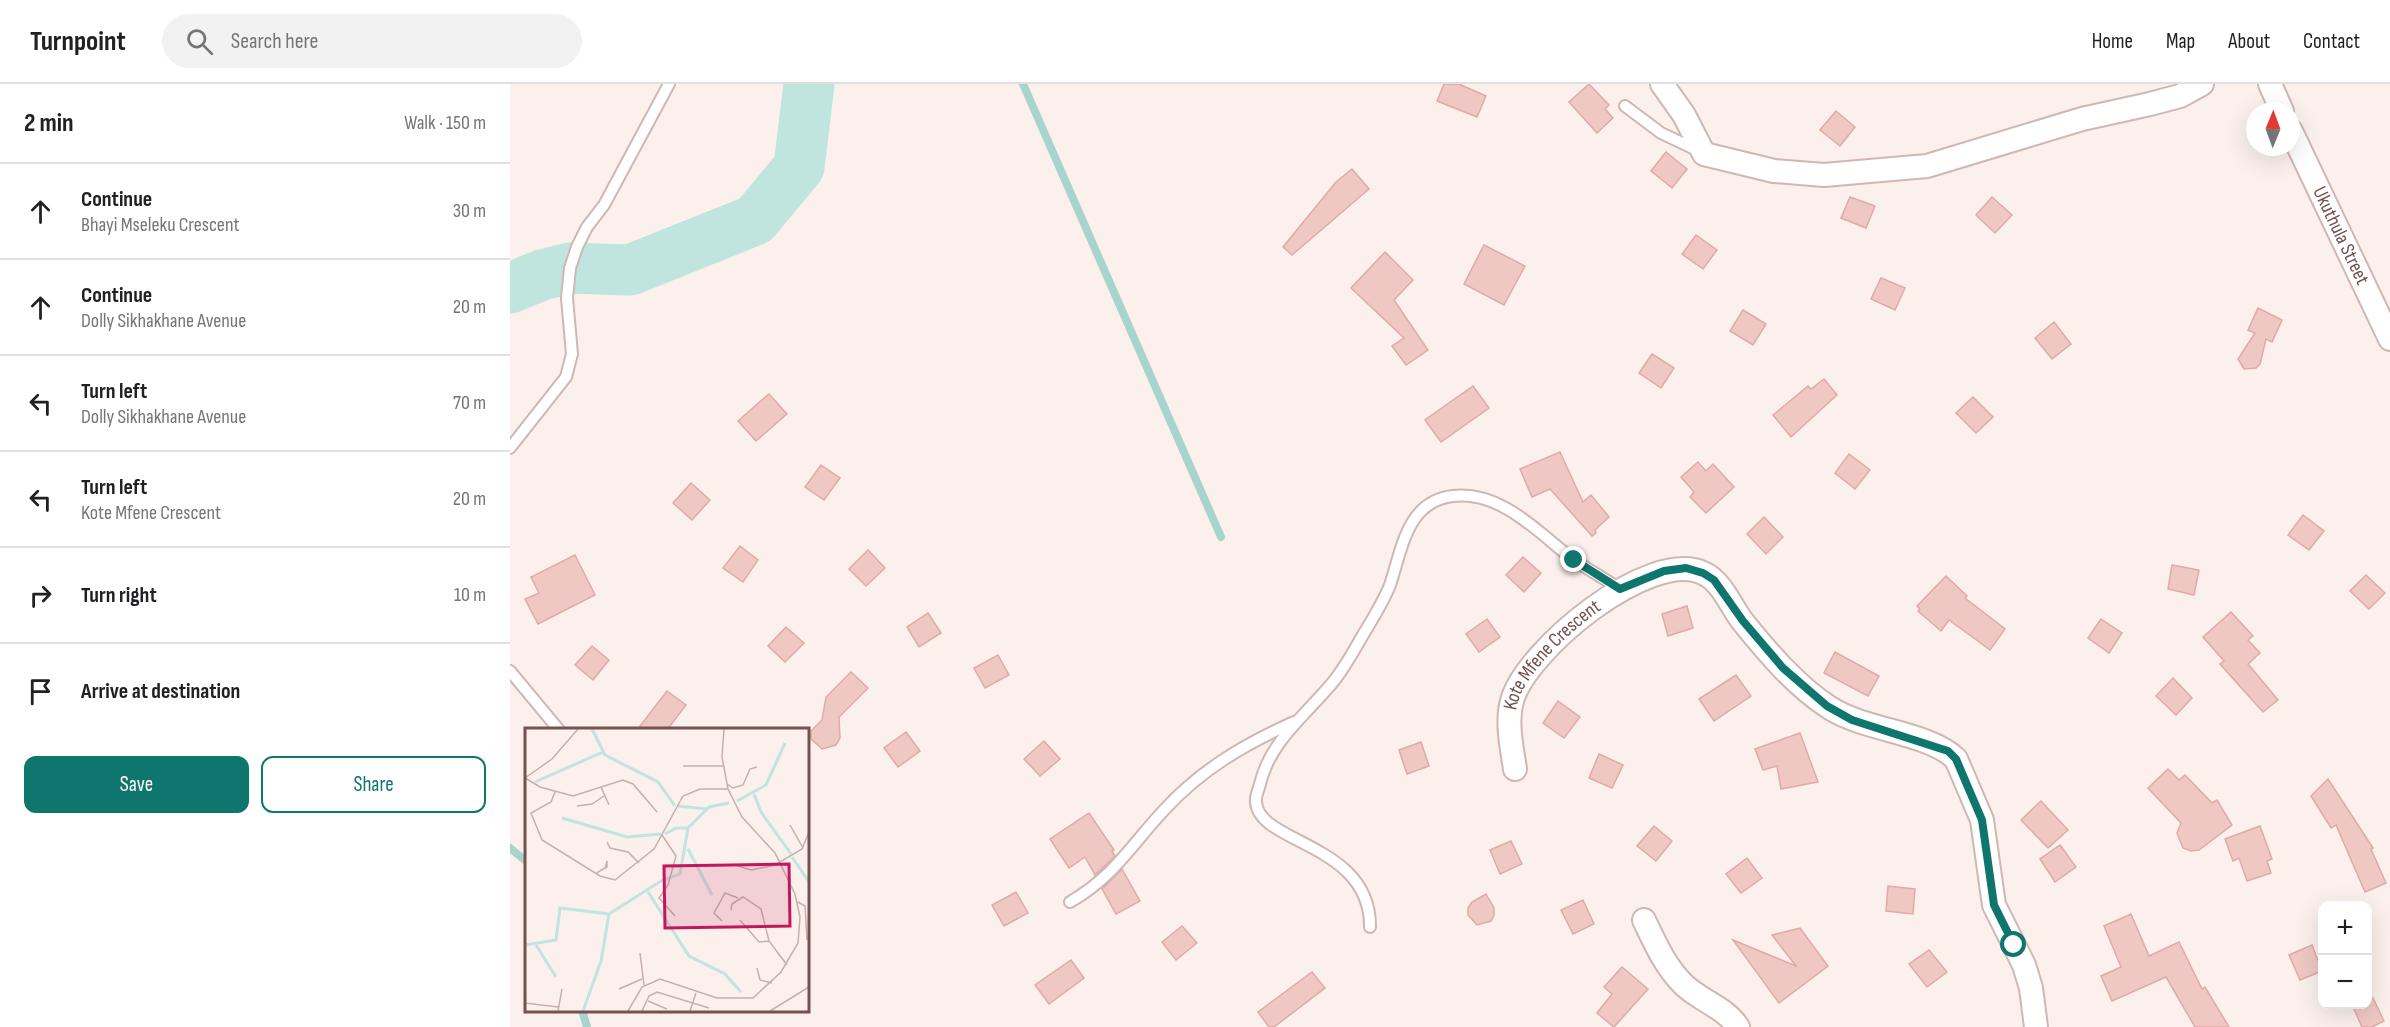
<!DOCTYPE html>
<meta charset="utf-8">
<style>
:root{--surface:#fff;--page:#f2f2f2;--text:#202124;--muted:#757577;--line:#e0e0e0;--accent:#0f766e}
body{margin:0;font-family:"Sofia Sans Condensed",sans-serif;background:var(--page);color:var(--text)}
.controls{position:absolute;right:18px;bottom:18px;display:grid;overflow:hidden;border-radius:12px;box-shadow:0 6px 24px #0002}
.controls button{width:54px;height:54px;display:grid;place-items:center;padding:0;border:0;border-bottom:2px solid var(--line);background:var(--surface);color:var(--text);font:30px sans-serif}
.compass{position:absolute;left:1736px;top:18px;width:54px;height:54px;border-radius:50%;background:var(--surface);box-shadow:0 6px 24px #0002;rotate:1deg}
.stop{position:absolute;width:18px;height:18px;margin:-14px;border:4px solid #0f766e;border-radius:50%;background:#fff}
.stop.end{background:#0f766e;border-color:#fff;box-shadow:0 2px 6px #0008}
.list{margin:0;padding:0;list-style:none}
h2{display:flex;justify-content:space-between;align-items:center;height:78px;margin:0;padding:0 24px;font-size:26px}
h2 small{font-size:20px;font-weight:400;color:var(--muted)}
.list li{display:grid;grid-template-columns:39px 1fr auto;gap:18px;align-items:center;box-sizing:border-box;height:96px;padding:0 24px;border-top:2px solid var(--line)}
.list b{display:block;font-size:22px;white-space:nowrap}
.list p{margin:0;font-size:20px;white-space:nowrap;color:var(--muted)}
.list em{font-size:20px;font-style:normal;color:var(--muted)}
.actions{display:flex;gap:12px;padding:18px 24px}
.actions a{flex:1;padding:14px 0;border:2px solid var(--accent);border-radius:12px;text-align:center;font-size:21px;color:var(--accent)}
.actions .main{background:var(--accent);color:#fff}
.icon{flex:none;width:33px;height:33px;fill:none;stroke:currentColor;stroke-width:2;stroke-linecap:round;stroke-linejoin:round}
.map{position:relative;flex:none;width:1880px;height:943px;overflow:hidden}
header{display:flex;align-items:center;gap:36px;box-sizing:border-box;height:84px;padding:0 30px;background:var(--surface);border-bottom:2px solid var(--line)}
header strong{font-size:28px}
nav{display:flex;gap:33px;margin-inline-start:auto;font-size:21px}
.search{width:420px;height:54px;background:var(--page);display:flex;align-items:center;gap:15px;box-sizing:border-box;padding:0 21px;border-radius:33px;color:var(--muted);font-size:22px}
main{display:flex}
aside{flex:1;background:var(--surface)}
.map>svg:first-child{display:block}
</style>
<header>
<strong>Turnpoint</strong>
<div class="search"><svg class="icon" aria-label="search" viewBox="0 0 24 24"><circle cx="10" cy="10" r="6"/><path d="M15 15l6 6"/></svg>Search here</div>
<nav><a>Home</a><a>Map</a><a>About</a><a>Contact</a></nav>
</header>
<main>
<aside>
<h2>2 min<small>Walk · 150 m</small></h2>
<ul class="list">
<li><svg class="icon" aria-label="ahead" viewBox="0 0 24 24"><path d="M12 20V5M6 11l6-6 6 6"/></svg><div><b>Continue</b><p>Bhayi Mseleku Crescent</p></div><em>30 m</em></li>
<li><svg class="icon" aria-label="ahead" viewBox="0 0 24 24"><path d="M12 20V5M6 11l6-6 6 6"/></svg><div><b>Continue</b><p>Dolly Sikhakhane Avenue</p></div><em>20 m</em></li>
<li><svg class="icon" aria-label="left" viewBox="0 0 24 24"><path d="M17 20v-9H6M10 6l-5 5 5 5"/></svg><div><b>Turn left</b><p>Dolly Sikhakhane Avenue</p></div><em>70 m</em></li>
<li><svg class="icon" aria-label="left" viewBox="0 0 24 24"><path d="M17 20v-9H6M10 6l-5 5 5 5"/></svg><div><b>Turn left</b><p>Kote Mfene Crescent</p></div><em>20 m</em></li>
<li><svg class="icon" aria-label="right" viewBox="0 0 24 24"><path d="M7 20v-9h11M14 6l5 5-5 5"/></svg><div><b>Turn right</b></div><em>10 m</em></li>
<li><svg class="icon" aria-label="arrive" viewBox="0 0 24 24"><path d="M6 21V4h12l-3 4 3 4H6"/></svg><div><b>Arrive at destination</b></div></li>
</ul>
<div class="actions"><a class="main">Save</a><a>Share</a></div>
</aside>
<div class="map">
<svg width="1880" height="943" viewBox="0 0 1880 943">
<rect width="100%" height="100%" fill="#fbf0eb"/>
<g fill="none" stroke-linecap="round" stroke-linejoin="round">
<!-- stream -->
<g stroke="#a7d5ce" stroke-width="8">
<path d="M513 0 711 453"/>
<path d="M0 764 16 777"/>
<path d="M72 926 77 943"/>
</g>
<!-- river -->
<path stroke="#c0e4de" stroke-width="51" d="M0 204 32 191 60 184 120 186 245 136 289 83 299 0"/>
</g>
<!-- building -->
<g fill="#efc8c4" stroke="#e0aaa6" stroke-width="1.5">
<path d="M934 0H949L976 12 967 33 927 17Z"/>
<path d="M1079 0 1099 21 1095 25 1103 34 1087 49 1059 18Z"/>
<path d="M1326 27 1345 43 1330 62 1310 46Z"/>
<path d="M1156 68 1177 85 1162 104 1141 87Z"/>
<path d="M842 85 859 105 782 171 773 163 826 98Z"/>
<path d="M1340 113 1365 122 1356 144 1331 134Z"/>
<path d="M1482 113 1502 131 1485 149 1466 131Z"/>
<path d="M1186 151 1207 166 1193 185 1172 170Z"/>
<path d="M974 161 1015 182 994 221 954 200Z"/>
<path d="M875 168 903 196 884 216 918 266 896 281 882 262 894 254 841 204Z"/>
<path d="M1371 194 1395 204 1385 226 1361 215Z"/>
<path d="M1748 224 1772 236 1762 258 1756 255 1750 280 1746 284 1734 285 1728 275 1745 249 1738 246Z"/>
<path d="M1233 226 1256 240 1243 261 1220 247Z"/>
<path d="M1544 238 1561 260 1542 275 1525 254Z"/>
<path d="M1142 270 1164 284 1151 304 1129 289Z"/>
<path d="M1314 295 1327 311 1281 353 1263 331 1298 302 1301 305Z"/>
<path d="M963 302 979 324 931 358 915 336Z"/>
<path d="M259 310 277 330 246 357 228 337Z"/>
<path d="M1463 313 1483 333 1466 349 1446 329Z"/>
<path d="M1050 368 1073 418 1081 411 1099 433 1085 446 1086 449 1082 452 1040 405 1022 413 1010 385Z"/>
<path d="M1339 370 1360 386 1345 405 1325 389Z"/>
<path d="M1188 378 1196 387 1203 380 1224 403 1196 429 1180 413 1184 408 1171 393Z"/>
<path d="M311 381 330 394 314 416 295 403Z"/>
<path d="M181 399 200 416 182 436 163 419Z"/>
<path d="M1793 431 1814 447 1799 466 1778 451Z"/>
<path d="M1254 433 1273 453 1256 470 1237 450Z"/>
<path d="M230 462 248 476 233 498 213 484Z"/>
<path d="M358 466 375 484 356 502 339 485Z"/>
<path d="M65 471 85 511 28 540 15 515 29 509 21 493Z"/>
<path d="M1013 473 1031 489 1014 508 996 491Z"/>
<path d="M1662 481 1689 486 1684 511 1658 505Z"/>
<path d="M1856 491 1875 509 1859 525 1840 507Z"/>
<path d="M1436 492 1457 512 1455 514 1495 545 1480 566 1439 536 1431 547 1408 527 1410 525 1407 522Z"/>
<path d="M1177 522 1183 544 1158 552 1152 530Z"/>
<path d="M1721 528 1743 552 1738 556 1750 569 1738 580 1768 616 1753 628 1710 580 1714 577 1693 553Z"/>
<path d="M418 529 431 549 409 563 397 543Z"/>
<path d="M977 535 990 553 969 568 956 550Z"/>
<path d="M1591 535 1612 549 1599 569 1578 554Z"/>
<path d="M276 543 294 559 275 578 258 562Z"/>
<path d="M82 562 99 576 83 596 65 581Z"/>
<path d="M1325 568 1369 592 1358 612 1314 589Z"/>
<path d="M488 571 499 591 475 604 464 584Z"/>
<path d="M341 588 358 604 329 633 330 654 326 661 312 665 301 655V647L312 636 316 613Z"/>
<path d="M1226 591 1241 612 1204 637 1189 615Z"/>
<path d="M1663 594 1682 614 1666 631 1646 612Z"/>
<path d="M157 607 176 621 157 646H127Z"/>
<path d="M1048 617 1070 633 1054 654 1033 639Z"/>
<path d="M396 648 410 667 388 683 374 664Z"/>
<path d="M1290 649 1308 698 1271 705 1267 682 1253 686 1245 665Z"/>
<path d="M534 657 550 675 530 692 514 675Z"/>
<path d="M911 658 919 682 897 690 889 666Z"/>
<path d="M1089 670 1113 681 1102 704 1079 694Z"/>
<path d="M1658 685 1669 696 1675 691 1702 719 1707 716 1722 741 1689 766 1681 767 1673 764 1667 749 1671 739 1638 704Z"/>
<path d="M1818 695 1863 764 1861 765 1876 799 1855 808 1826 741 1821 744 1801 712Z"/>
<path d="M1531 717 1558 746 1538 764 1511 736Z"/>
<path d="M579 729 604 766 602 767 605 772 585 791 575 773 559 784 540 755Z"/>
<path d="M1144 742 1162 757 1146 777 1127 762Z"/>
<path d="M1750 742 1762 775 1757 777 1761 789 1737 797 1729 774 1723 777 1715 755Z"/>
<path d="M1001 757 1012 780 990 790 980 766Z"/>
<path d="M1550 761 1566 783 1545 798 1530 775Z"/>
<path d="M1237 774 1252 794 1231 809 1216 790Z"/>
<path d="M612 785 630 817 606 830 592 805Z"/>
<path d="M1378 802 1405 805 1403 830 1376 827Z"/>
<path d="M506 808 518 829 494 842 482 821Z"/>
<path d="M976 810 984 824V831L981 837 967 841 958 831V824L962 818Z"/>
<path d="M1073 816 1084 840 1063 850 1051 826Z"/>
<path d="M1621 830 1639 872 1669 858 1692 905 1695 903 1719 943H1685L1656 893 1602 917 1591 892 1611 883 1594 842Z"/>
<path d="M672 842 687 859 666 876 652 858Z"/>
<path d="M1290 844 1318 882 1269 919 1223 856 1286 882 1262 851Z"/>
<path d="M1802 861 1812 887 1790 896 1779 871Z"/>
<path d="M1419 866 1437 888 1417 903 1399 880Z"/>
<path d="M561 876 574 894 539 920 525 901Z"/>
<path d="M1112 883 1138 905 1104 943 1087 929 1102 910 1094 903Z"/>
<path d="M802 888 815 904 764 943H759L748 928Z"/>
<path d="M1863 914 1874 937 1862 943H1852L1843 923 1857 921V916Z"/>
</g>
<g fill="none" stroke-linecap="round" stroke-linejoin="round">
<defs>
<g id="lane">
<path d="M1115 22 1151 49 1191 68"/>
<path d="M0 364 56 293 62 270 57 214 60 184 67 163 77 143 94 121 159 0"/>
<path d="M0 587 49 646"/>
<path d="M560 818C605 792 621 761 655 725 692 685 735 660 784 638"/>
<path d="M860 843C861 759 748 760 746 718 745 712 749 705 750 700 760 657 796 631 823 598 837 581 847 560 859 541 866 529 875 514 880 501 892 465 897 417 943 412 993 407 1028 449 1064 476 1079 486 1095 495 1110 505"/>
</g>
<g id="street">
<path d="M1152 0 1174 31 1194 70 1264 87 1314 91 1417 82 1572 35 1640 20 1670 12 1692 0"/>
<path d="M1760 0 1772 27"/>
<path id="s1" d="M1781 47 1880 255"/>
<path id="s2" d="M1005 685C1002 665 996 638 1002 617 1015 567 1139 464 1193 489 1212 497 1221 523 1233 538 1258 569 1287 603 1320 624 1356 647 1418 648 1446 675L1472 736 1484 821 1514 881 1521 904 1526 943"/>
<path d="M1134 836C1145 859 1155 882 1173 900 1190 917 1215 923 1228 943"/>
</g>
</defs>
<!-- lane casing -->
<use href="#lane" stroke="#cfb7b3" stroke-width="14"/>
<!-- street casing -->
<use href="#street" stroke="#cfb7b3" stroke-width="26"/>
<!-- lane -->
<use href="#lane" stroke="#fff" stroke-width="10"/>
<!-- street -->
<use href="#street" stroke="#fff" stroke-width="22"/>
</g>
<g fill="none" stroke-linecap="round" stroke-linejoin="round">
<!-- route -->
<path stroke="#0f766e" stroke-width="8" d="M1064 476 1110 505 1154 487 1176 484 1193 489 1204 496 1233 537 1273 584 1317 622 1342 636 1438 667 1446 675 1472 736 1484 821 1504 861"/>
</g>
<g text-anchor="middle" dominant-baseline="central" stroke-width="6" stroke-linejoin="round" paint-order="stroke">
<!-- street labels -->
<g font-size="20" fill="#75514f" stroke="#fef5f1">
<text stroke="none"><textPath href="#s1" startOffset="116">Ukuthula Street</textPath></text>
<text stroke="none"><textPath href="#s2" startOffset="130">Kote Mfene Crescent</textPath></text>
</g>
</g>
<!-- overview -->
<g transform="translate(15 644)">
<rect width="284" height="284" fill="#fbf0eb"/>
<path fill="none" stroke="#c0e4de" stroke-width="3" d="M67 1 80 27 133 54 150 78M10 54 78 24M229 66 236 84 266 126M212 73 241 57 260 15M153 78 182 81M37 90 102 109 136 106M140 106 151 100H163M163 121 187 167M267 129 284 154M123 164 164 228 200 246 216 264M0 217 31 212 35 180 84 186 136 153 155 146 163 100 184 79 204 75M11 217 31 249M58 283 76 233 84 186"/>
<path fill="none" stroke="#c5b0ad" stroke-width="1.5" d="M158 38H198M0 50 15 59 48 68 98 52 108 56 132 84M0 50 27 31 53 1M202 56 208 60 218 57 225 41 232 39M76 59 84 77M30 64 26 74 6 85 17 112 75 148 90 152 129 121 158 68 175 61H203M284 76V97M52 78 67 76 79 68M265 97 278 120M137 107 151 128 143 157 134 170 150 188M82 114 85 120 103 124 114 135M213 138 226 142 250 137 277 121 284 104M71 146 73 144 78 141 82 139V133L80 141M273 174 280 178 282 212M206 182 207 176 218 169 236 181 244 213 262 237M215 192 234 214 244 213M197 193 189 185 200 165 213 170M115 225 119 257M232 240 235 252 247 255M94 261 117 251M123 273 142 281M0 275 33 279M33 283 37 261M103 283 117 259 135 251 192 270H228L256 244 273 215 275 189 270 166 250 125 217 89 203 61 197 29 199 1M117 283 124 268 132 264 184 280M165 283 171 265M245 283 284 259"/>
<path fill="#c2185b" fill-opacity="0.15" stroke="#c2185b" stroke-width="3" d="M264 136 265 198 140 200 139 138Z"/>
<rect width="284" height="284" fill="none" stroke="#75514f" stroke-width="3"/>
</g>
</svg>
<div class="controls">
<button>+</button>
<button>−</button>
</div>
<svg class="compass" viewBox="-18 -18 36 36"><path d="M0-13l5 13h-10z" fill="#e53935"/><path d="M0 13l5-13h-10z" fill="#757577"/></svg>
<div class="stop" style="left:1504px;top:861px"></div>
<div class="stop end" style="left:1064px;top:476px"></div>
</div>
</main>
